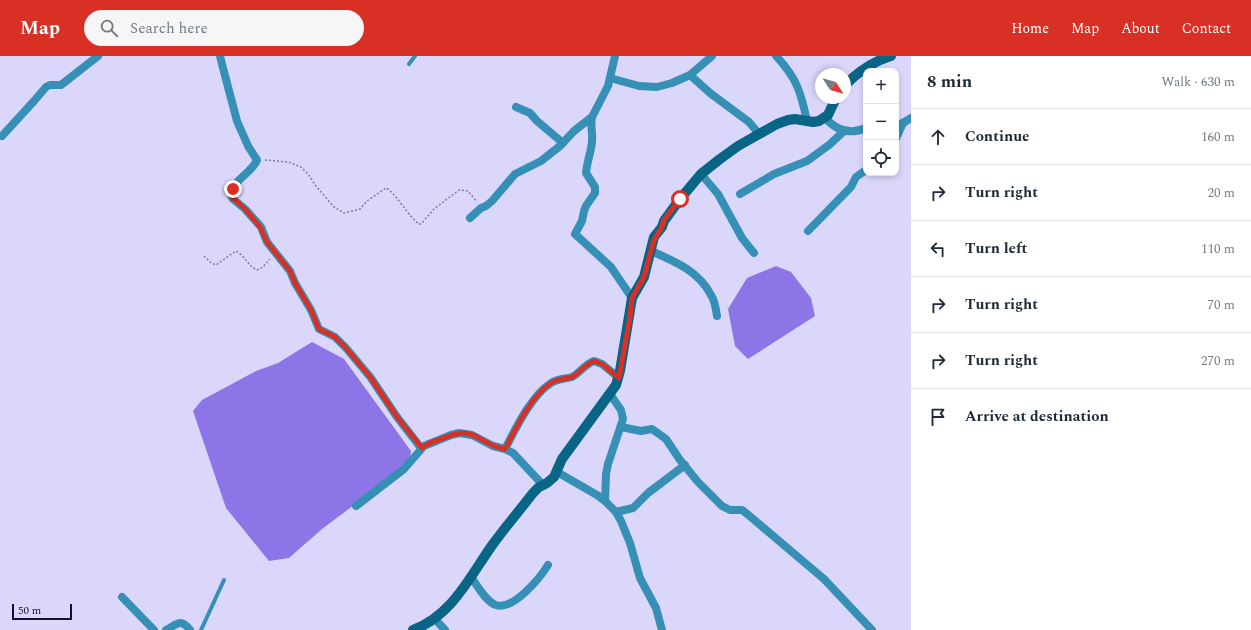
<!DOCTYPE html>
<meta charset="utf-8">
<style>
:root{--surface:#fff;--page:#f6f6f7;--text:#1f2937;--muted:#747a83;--line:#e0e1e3;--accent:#d93025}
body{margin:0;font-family:Spectral,serif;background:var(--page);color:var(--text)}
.controls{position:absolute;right:12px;top:12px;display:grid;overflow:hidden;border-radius:8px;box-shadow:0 2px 6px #0003}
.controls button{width:36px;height:36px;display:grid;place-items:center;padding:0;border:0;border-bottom:1px solid var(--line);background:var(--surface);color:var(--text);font:20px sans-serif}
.compass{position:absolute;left:815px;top:12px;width:36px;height:36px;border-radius:50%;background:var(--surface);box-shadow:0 2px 6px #0003;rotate:126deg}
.scale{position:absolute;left:12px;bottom:10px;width:60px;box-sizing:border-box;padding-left:4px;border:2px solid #141024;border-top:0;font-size:11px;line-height:14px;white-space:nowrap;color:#141024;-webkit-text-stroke:3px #dbd7fb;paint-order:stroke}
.stop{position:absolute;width:12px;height:12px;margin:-9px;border:3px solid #d93025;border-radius:50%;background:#fff}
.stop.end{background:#d93025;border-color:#fff;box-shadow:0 1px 4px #0008}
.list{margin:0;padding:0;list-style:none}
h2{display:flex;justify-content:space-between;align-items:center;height:52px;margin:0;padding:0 16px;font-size:17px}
h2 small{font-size:13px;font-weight:400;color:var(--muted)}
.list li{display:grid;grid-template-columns:26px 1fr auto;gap:12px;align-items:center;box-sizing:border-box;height:56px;padding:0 16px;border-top:1px solid var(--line)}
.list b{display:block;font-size:15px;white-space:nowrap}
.list em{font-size:13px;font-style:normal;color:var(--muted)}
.icon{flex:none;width:22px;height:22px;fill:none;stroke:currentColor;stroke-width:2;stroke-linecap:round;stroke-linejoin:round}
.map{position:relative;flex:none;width:911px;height:574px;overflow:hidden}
header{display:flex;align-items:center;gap:24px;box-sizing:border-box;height:56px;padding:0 20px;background:var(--accent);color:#fff}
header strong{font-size:19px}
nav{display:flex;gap:22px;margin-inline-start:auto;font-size:14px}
.search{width:280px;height:36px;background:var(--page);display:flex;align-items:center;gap:10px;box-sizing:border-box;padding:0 14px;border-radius:22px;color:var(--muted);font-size:15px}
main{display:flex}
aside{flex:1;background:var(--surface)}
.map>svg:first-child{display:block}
</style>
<header>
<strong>Map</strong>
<div class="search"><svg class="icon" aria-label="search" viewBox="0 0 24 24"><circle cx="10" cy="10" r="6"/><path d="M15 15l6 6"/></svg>Search here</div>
<nav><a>Home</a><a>Map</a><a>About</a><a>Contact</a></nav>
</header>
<main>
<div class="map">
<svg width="911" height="574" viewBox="0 0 911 574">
<rect width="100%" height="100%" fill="#dbd7fb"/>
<!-- water -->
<g fill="#8d75e7">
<path d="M776 210 791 216 811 242 815 260 748 303 735 290 728 253 747 222Z"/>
<path d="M312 286 344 303 411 395 410 404 398 416 322 473 289 502 269 505 226 452 193 355 202 344 256 315 278 307Z"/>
</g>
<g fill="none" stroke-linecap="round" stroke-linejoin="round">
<!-- path -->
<g stroke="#807c99" stroke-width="1.5" stroke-dasharray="2 2" stroke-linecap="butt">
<path d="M265 104 288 106 301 111 308 118 316 130 334 151 344 157 360 153 367 145 386 132C395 136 408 160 419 168H421L434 153 459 134 468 135 477 146"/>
<path d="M204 200 210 206 216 209 233 197 236 195C245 200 248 210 257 214L263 211 270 203"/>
</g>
<!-- lane -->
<g stroke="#3690b6" stroke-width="4">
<path d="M409 8 415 0"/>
<path d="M201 574 224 524"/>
</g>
<!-- street -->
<g stroke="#3690b6" stroke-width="8">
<path d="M220 0 223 12 237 65 248 90 257 104C252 117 233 123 231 139L233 143 245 153 261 171 267 186 290 215 295 227 311 254 319 273 335 281 346 292 371 322 397 361 421 392"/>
<path d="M615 0 608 30 592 61C590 69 593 77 592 86 591 96 587 106 586 117L595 131V137L586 150 584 155 582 165 575 178 611 211 632 242"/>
<path d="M776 0C797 22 801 37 807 65"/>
<path d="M690 19 710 37 749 66 759 78"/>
<path d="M610 22 639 30 657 31 672 27 690 19 712 0"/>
<path d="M516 51 530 57 537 65 563 87"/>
<path d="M825 62C836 74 850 79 866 72"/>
<path d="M896 70 903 67 911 62"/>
<path d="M2 80 34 45 46 31 50 29H61L98 0"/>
<path d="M896 82 903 67"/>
<path d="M701 118 718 138 742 182 754 197"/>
<path d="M740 138 774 118 807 105 829 89 844 75"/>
<path d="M470 162 481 152 486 150 492 145 515 118 541 105 560 90 574 75 592 61"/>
<path d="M808 175 851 131 856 121 866 114"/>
<path d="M651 195C674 205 699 215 711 239 715 245 716 253 717 260"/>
<path d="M621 371 641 375 652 373 666 383 680 404 698 426 722 450 730 454H742L746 457 824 523 872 574"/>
<path d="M505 393C516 372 531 340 551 327 557 323 565 323 572 321 580 317 585 308 594 305L602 308 619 322"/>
<path d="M557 416 597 439 605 445 616 456 621 465 630 487 640 522 656 552 662 574"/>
<path d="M605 445 606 418 608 408 623 363 621 354 610 338"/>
<path d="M356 450 404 413 424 390 451 379 459 377 472 379 493 390 505 393 513 397 543 429"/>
<path d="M616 456 633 452 648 437 685 409"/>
<path d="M471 521C477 529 486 546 496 549 513 555 540 522 548 509"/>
<path d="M122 541 154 574"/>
<path d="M435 563 445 574"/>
<path d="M166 574C177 568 181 562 190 574"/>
</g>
<!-- secondary -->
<g stroke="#096586" stroke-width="10">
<path d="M845 29C858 16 874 5 891 0"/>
<path d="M413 574C452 560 470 520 493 488 506 470 520 454 533 437L539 431 547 427 554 421 562 403 616 329 620 315 632 242 644 221 654 181 662 171 664 165 680 143 701 118 720 103 738 90 777 68 788 64 795 63 813 66 819 65 828 59 836 42"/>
</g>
</g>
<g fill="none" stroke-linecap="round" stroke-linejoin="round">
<!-- route -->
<path stroke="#d93025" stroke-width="5" d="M233 133 231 137 232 141 245 153 260 171 267 186 290 215 295 227 311 254 319 273 335 281 346 292 371 322 397 361 422 392C427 388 434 385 441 383 453 378 465 374 477 381 487 386 494 392 505 393 516 372 531 340 551 327 557 323 565 323 572 321 580 317 585 308 594 305L602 308 619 322 630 261 632 242 644 221 654 184 662 171 664 164 680 143"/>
</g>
</svg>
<div class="controls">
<button>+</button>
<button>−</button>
<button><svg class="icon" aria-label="locate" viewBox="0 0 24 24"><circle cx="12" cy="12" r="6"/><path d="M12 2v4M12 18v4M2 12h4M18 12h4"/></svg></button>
</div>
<svg class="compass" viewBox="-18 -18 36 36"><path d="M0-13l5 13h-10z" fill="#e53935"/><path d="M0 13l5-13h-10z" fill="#747a83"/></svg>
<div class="scale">50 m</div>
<div class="stop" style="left:680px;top:143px"></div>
<div class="stop end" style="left:233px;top:133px"></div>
</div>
<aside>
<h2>8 min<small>Walk · 630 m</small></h2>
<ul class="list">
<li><svg class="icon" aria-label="ahead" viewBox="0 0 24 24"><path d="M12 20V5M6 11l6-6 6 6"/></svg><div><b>Continue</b></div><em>160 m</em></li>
<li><svg class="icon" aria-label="right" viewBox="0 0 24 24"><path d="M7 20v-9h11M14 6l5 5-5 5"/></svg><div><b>Turn right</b></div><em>20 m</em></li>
<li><svg class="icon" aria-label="left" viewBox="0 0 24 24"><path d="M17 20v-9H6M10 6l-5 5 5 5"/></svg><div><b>Turn left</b></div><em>110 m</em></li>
<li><svg class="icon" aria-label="right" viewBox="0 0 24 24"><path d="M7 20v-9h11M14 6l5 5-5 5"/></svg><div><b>Turn right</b></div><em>70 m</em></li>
<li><svg class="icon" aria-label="right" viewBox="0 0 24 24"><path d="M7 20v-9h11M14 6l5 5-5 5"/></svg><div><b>Turn right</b></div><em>270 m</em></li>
<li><svg class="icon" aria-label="arrive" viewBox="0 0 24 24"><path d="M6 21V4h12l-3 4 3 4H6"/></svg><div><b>Arrive at destination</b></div></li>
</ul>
</aside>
</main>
